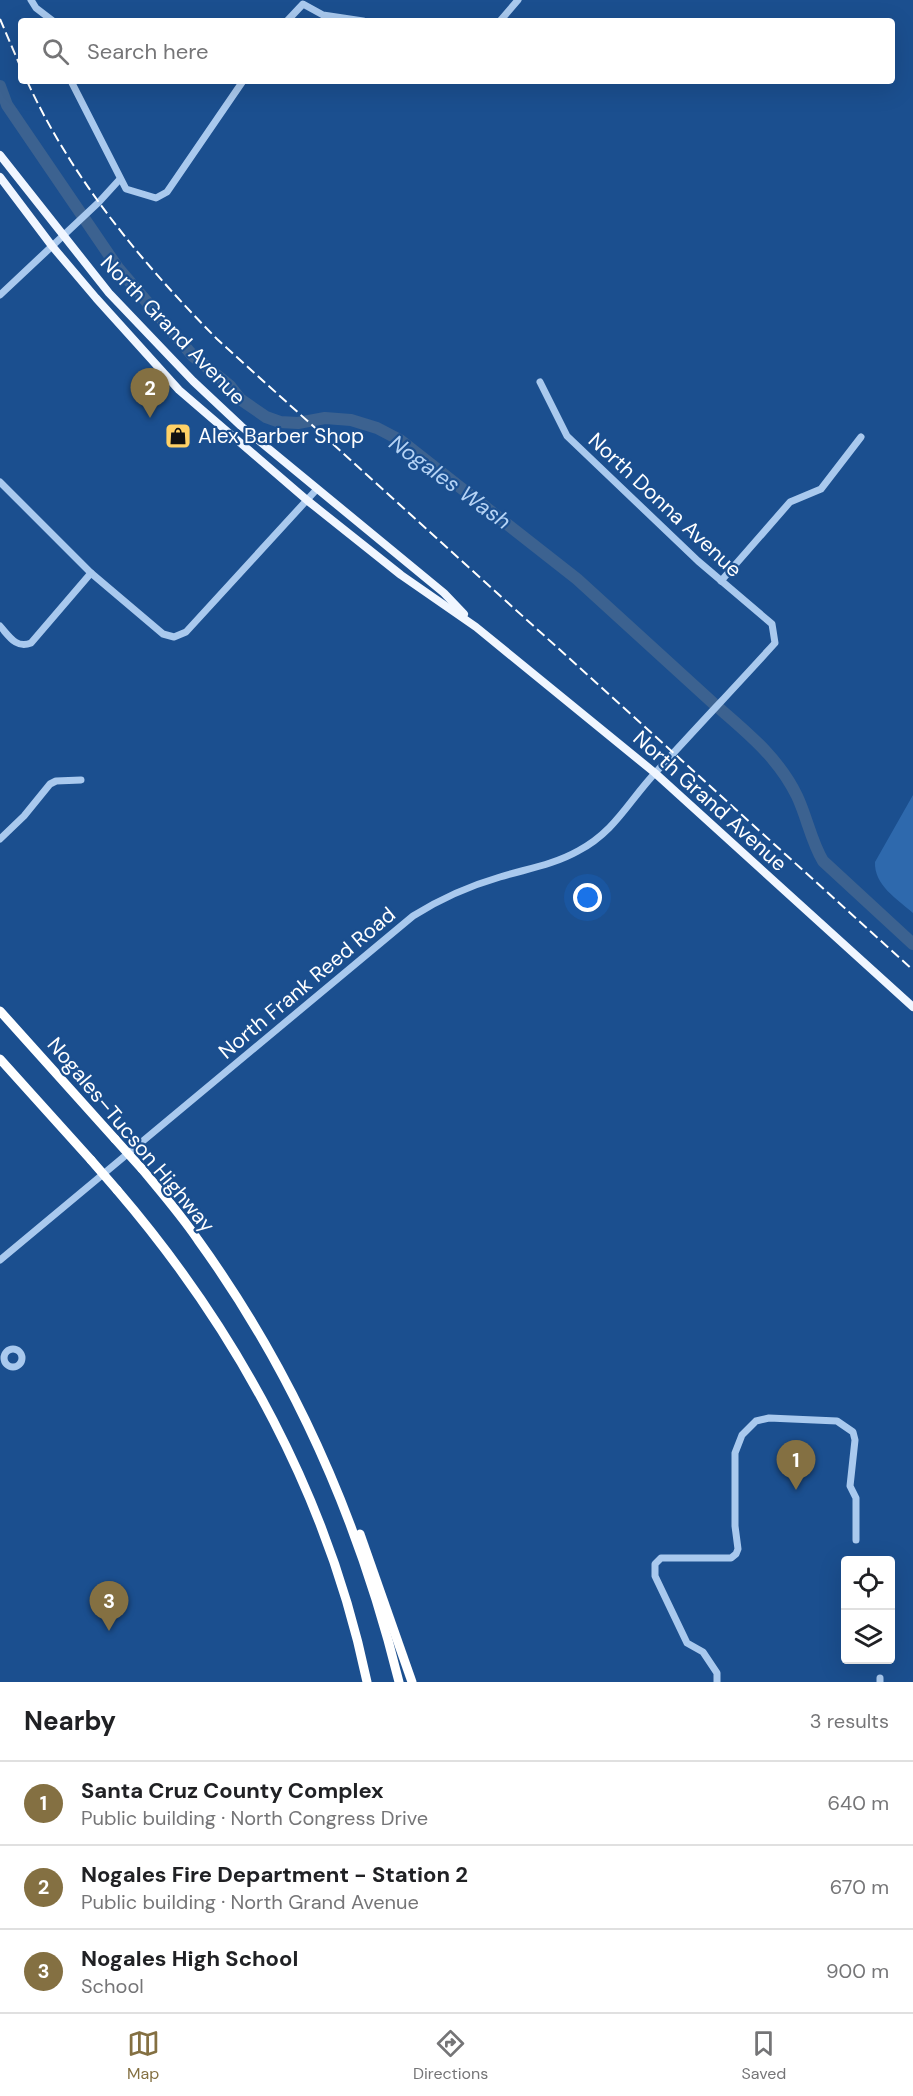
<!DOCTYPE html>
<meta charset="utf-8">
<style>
:root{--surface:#fff;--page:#f2f2f2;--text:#202124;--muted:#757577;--line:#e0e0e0;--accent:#847042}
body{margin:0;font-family:"DM Sans",sans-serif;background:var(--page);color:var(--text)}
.controls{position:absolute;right:18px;bottom:18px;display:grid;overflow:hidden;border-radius:6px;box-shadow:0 6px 24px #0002}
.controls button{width:54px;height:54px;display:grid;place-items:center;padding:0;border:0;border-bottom:2px solid var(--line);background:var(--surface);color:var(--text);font:30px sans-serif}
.you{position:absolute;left:588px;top:898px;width:21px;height:21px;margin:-15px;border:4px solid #fff;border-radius:50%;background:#1a73e8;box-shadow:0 0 0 9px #1a73e833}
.badge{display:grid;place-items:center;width:39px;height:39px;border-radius:50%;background:var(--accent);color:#fff;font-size:20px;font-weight:700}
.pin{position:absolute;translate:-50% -50px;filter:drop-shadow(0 2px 3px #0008)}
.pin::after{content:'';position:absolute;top:32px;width:21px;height:18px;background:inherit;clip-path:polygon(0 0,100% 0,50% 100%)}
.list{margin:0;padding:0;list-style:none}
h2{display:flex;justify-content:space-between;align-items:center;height:78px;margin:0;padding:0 24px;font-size:26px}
h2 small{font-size:20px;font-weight:400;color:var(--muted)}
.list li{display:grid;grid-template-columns:39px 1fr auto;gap:18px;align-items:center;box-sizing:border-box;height:84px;padding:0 24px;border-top:2px solid var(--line)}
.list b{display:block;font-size:22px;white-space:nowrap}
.list p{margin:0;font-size:20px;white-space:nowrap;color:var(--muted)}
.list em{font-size:20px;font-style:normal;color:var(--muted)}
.icon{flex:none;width:33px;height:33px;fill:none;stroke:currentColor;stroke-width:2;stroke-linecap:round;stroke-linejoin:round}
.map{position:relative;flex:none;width:913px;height:1682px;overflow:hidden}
.search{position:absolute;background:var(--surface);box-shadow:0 6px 24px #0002;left:18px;right:18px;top:18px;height:66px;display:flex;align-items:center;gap:15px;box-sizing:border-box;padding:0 21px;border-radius:6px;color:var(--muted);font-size:22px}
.sheet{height:330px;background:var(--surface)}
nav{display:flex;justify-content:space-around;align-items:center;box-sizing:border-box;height:84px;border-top:2px solid var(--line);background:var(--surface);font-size:16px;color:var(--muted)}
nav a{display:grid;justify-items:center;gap:3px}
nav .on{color:var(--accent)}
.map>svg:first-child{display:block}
</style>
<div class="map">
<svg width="913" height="1682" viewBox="0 0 913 1682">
<rect width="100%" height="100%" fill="#1b4f8f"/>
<!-- green -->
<path fill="#2e69ad" d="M913 795V913C897 899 874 885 875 862Z"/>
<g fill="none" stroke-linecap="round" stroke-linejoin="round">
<!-- river -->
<g stroke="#3c6290" stroke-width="12">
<path d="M0 86 7 105 118 268 193 356 230 386 240 399 266 417 280 422 298 423 325 418 351 420 377 428 400 440 577 579 713 703"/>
<path d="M720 709C750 735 779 759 797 796 807 817 811 841 823 861L913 944"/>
</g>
<!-- minor -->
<g stroke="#a9c9ee" stroke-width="7">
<path d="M31 0 36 8 53 21"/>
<path d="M287 21 303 4 323 15 363 21"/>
<path d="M500 21 518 0"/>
<path d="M71 81 126 189 156 198 167 192 243 81"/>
<path d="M0 295 99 202 120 179"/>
<path d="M0 482 91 573 163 634 174 637 186 632 317 489"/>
<path d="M721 581 790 502 821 489 861 437"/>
<path d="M0 626C9 636 16 649 31 643L91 573"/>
<path d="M0 839 24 816 50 784 56 781 81 780"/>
<path d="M0 1260 413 916C440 899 469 886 500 877 526 869 553 865 578 851 616 831 629 800 657 771 696 728 736 686 775 643L772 624 698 561 567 436 540 382"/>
<circle cx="13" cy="1358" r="9"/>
<path d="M717 1682V1673L703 1652 687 1643 655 1576V1564L661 1558H731L736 1554 738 1549 735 1526V1453L742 1435 756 1421 769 1418 837 1421 853 1432 855 1440 850 1486 856 1498V1540"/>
<path d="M880 1682V1678"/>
</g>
<!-- major -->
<g stroke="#f0f6ff" stroke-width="8">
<path d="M0 155 109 293 193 381 241 426 444 593 464 614"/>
<path d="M0 177 52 246 96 298 179 390 308 501 401 575 476 627 655 773 913 1007"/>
</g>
<!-- highway -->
<g stroke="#fff" stroke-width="9">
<path d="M0 1011 115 1139"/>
<path d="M0 1059 91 1160"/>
<path d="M142 1169C161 1192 181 1215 198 1240 294 1373 360 1524 399 1682"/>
<path d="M117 1190C238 1331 329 1499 367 1682"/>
<path d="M360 1534 412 1682"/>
</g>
<!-- rail -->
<g stroke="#fff" stroke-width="2" stroke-dasharray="10 4.5" stroke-linecap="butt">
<path d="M0 19 21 68"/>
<path d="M27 81C72 179 142 263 217 339L913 970"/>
</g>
<!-- highway-bridge -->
<g stroke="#fff" stroke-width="9">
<path d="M115 1139 142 1169"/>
<path d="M91 1160 117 1190"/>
</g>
</g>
<!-- icons -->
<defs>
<symbol id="shop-square" viewBox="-11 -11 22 22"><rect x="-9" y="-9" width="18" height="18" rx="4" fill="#ffd166" stroke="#1b4f8f"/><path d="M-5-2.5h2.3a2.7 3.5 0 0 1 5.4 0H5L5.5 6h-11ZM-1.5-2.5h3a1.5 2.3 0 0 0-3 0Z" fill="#111"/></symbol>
</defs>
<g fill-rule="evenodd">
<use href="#shop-square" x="163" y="421" width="30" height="30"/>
</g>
<g text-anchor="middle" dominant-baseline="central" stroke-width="4.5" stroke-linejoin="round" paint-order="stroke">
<!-- street labels -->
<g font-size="21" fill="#fff" stroke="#1b4f8f">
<text transform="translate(173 330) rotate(46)">North Grand Avenue</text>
<text transform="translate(665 505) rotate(43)">North Donna Avenue</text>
<text transform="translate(710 801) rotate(42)">North Grand Avenue</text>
<text transform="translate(307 983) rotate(-40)">North Frank Reed Road</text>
<text transform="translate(131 1135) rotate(50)">Nogales–Tucson Highway</text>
</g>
<!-- poi labels -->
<g font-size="21" fill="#fff" stroke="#1b4f8f" text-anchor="start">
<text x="198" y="436">Alex Barber Shop</text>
</g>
<!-- water labels -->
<g font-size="22" font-style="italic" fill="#b5d3f5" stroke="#1b4f8f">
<text transform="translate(450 482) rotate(36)">Nogales Wash</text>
</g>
</g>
</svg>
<div class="controls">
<button><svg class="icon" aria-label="locate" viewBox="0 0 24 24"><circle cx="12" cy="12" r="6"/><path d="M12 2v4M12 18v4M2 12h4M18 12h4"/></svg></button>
<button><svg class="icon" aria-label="layers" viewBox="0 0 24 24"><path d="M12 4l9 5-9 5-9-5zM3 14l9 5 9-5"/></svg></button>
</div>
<div class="you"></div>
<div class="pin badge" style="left:796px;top:1490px">1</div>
<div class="pin badge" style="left:150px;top:418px">2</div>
<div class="pin badge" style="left:109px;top:1631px">3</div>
<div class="search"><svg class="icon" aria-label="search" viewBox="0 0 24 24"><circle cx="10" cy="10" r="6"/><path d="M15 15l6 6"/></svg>Search here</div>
</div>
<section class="sheet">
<h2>Nearby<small>3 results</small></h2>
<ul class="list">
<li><span class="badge">1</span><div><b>Santa Cruz County Complex</b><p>Public building · North Congress Drive</p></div><em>640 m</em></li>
<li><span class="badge">2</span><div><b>Nogales Fire Department - Station 2</b><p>Public building · North Grand Avenue</p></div><em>670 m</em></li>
<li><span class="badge">3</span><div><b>Nogales High School</b><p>School</p></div><em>900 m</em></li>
</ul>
</section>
<nav>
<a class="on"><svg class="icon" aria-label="map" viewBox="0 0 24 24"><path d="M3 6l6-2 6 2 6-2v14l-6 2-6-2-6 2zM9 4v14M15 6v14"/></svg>Map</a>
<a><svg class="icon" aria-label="directions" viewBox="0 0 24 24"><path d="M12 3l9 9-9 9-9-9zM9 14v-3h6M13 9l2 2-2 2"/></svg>Directions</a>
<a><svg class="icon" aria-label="saved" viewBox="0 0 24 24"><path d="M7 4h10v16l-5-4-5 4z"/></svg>Saved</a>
</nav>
